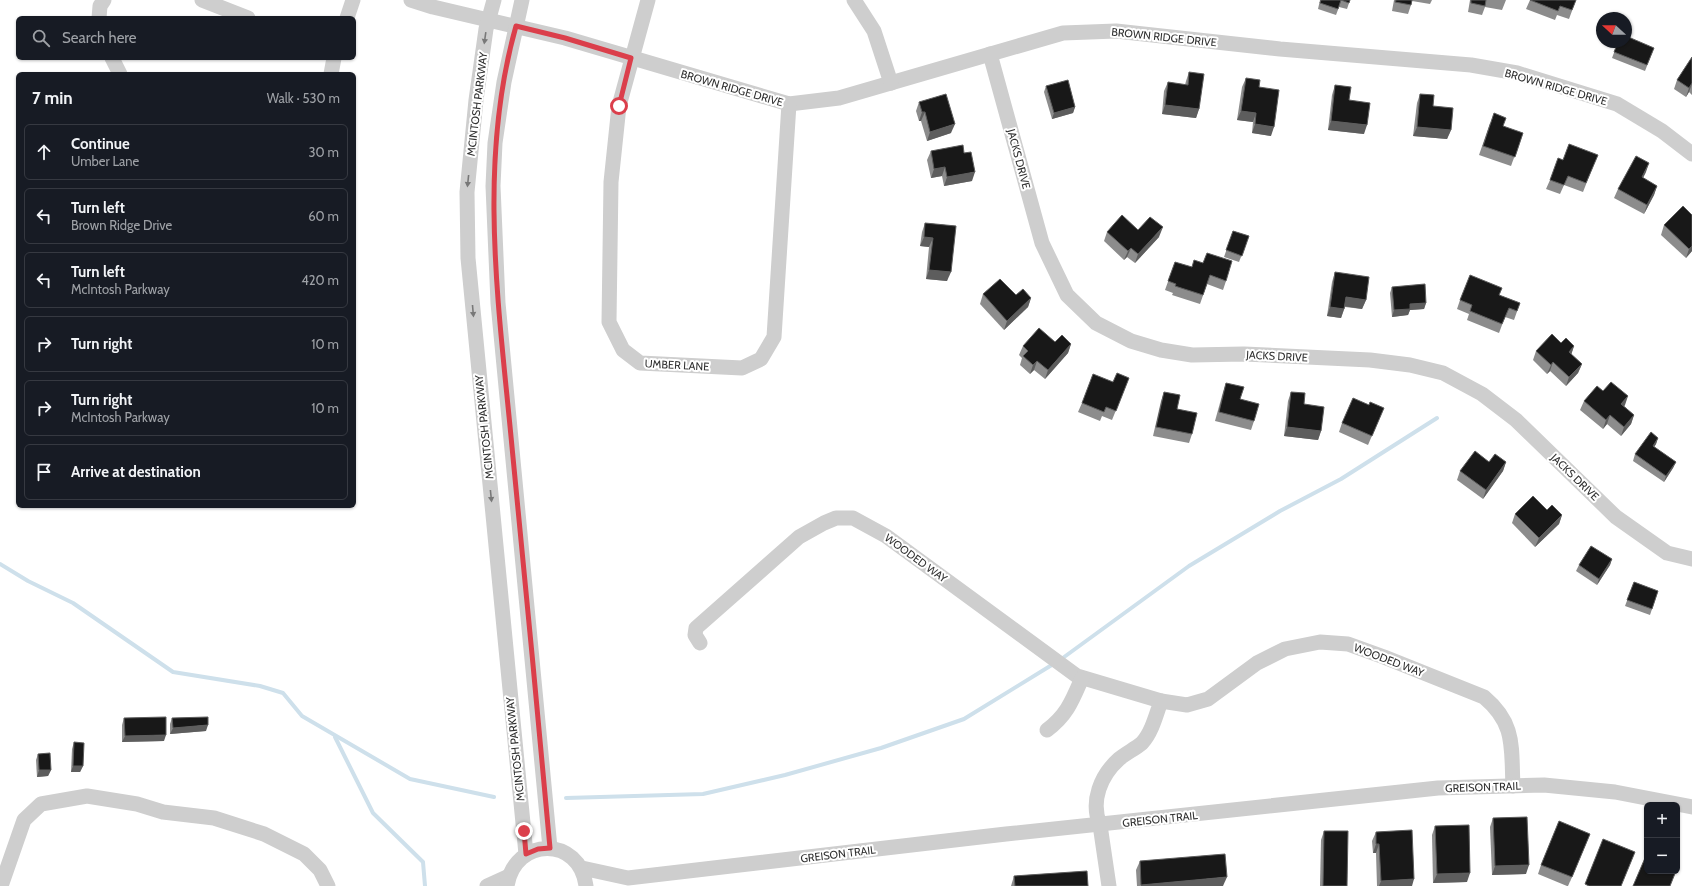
<!DOCTYPE html>
<meta charset="utf-8">
<style>
:root{--surface:#171b24;--page:#242831;--text:#f1f3f6;--muted:#9ea1a6;--line:#363941}
body{margin:0;font-family:Cabin,sans-serif;background:var(--page);color:var(--text)}
.controls{position:absolute;right:12px;bottom:12px;display:grid;overflow:hidden;border-radius:6px;box-shadow:0 1px 3px #0004}
.controls button{width:36px;height:36px;display:grid;place-items:center;padding:0;border:0;border-bottom:1px solid var(--line);background:var(--surface);color:var(--text);font:20px sans-serif}
.compass{position:absolute;left:1596px;top:12px;width:36px;height:36px;border-radius:50%;background:var(--surface);box-shadow:0 1px 3px #0004;rotate:291deg}
.stop{position:absolute;width:12px;height:12px;margin:-9px;border:3px solid #db3f4b;border-radius:50%;background:#fff}
.stop.end{background:#db3f4b;border-color:#fff;box-shadow:0 1px 4px #0008}
.list{margin:0;padding:0;list-style:none}
h2{display:flex;justify-content:space-between;align-items:center;height:52px;margin:0;padding:0 16px;font-size:17px}
h2 small{font-size:13px;font-weight:400;color:var(--muted)}
.list li{display:grid;grid-template-columns:26px 1fr auto;gap:12px;align-items:center;box-sizing:border-box;height:56px;margin:0 8px 8px;padding:0 8px;border:1px solid var(--line);border-radius:6px}
.list b{display:block;font-size:15px;white-space:nowrap}
.list p{margin:0;font-size:13px;white-space:nowrap;color:var(--muted)}
.list em{font-size:13px;font-style:normal;color:var(--muted)}
.icon{flex:none;width:22px;height:22px;fill:none;stroke:currentColor;stroke-width:2;stroke-linecap:round;stroke-linejoin:round}
.map{position:relative;flex:none;width:1692px;height:886px;overflow:hidden}
.search{position:absolute;background:var(--surface);box-shadow:0 1px 3px #0004;left:16px;top:16px;width:340px;height:44px;display:flex;align-items:center;gap:10px;box-sizing:border-box;padding:0 14px;border-radius:6px;color:var(--muted);font-size:15px}
.panel{position:absolute;background:var(--surface);box-shadow:0 1px 3px #0004;left:16px;top:72px;width:340px;height:436px;border-radius:6px}
.map>svg:first-child{display:block}
</style>
<div class="map">
<svg width="1692" height="886" viewBox="0 0 1692 886">
<rect width="100%" height="100%" fill="#fff"/>
<g fill="none" stroke-linecap="round" stroke-linejoin="round">
<!-- stream -->
<g stroke="#cee0eb" stroke-width="4">
<path d="M0 564 28 581 73 603 173 672 260 686 283 693 302 716 410 779 494 797"/>
<path d="M1060 660 1189 566 1280 511 1341 479 1437 418"/>
<path d="M335 737 373 813 423 862 425 886"/>
<path d="M566 798 703 794 785 775 881 748 964 719 1055 663"/>
</g>
<!-- minor -->
<g stroke="#cecece" stroke-width="15">
<path d="M202 0 248 18"/>
<path d="M411 0 433 7 565 38 789 104 839 98 1063 33 1116 31 1280 49 1471 65 1517 73 1617 104 1662 131 1692 154"/>
<path d="M494 0 486 29 476 100 467 192 468 258 526 854"/>
<path d="M522 0 504 82 495 143 493 186 498 303 550 848"/>
<path d="M648 0 619 106 611 182 609 322 623 350 640 363 742 368 761 359 774 337 789 104"/>
<path d="M854 0 874 31 891 83"/>
<path d="M99 18 100 6 104 0"/>
<path d="M347 18 353 0"/>
<path d="M990 54 1042 243 1067 295 1096 323 1131 341 1161 350 1192 355 1244 354 1370 360 1410 365 1443 373 1482 394 1516 420 1616 517 1667 553 1692 559"/>
<path d="M112 58 120 74"/>
<path d="M331 74 334 58"/>
<path d="M700 643 695 635 696 628 799 537 824 523 836 518H853L886 536 1077 676 1161 701C1156 715 1152 732 1142 743 1135 749 1126 753 1119 759 1101 775 1090 801 1100 825L1109 886"/>
<path d="M1161 701 1187 705 1208 699 1257 663 1285 649 1320 642 1348 644 1384 657 1484 697C1516 724 1511 747 1513 786"/>
<path d="M1047 730C1067 715 1072 701 1082 678"/>
<path d="M582 868 628 878 1006 834 1438 788 1544 785 1615 792 1692 807"/>
<path d="M1 886 24 820 41 804 87 796 137 804 163 812 214 818 264 834 304 854 320 870 328 886"/>
<path d="M487 886 509 876"/>
<path d="M507 886C515 836 580 836 586 886"/>
</g>
</g>
<!-- wall -->
<g fill="#8c8c8c">
<path d="M1320 0H1350L1347 9 1339 7 1336 15 1318 9Z"/>
<path d="M1394 0H1432L1430 4 1412 1 1411 5 1408 14 1392 11Z"/>
<path d="M1470 0H1506L1502 10 1485 7 1482 15 1468 12Z"/>
<path d="M1530 0H1576L1569 19 1557 15 1555 20 1526 9Z"/>
<path d="M1618 42 1654 48 1645 71 1612 58Z"/>
<path d="M1692 57V95L1689 92 1686 97 1674 89 1677 80Z"/>
<path d="M1189 72 1199 109 1196 118 1162 114 1164 91 1168 82 1185 85 1186 81Z"/>
<path d="M1246 78 1259 87 1271 136 1252 133 1253 122 1237 120 1242 87Z"/>
<path d="M1335 85 1349 100 1364 134 1328 130 1332 95Z"/>
<path d="M1046 86 1075 107 1073 113 1052 119 1044 92Z"/>
<path d="M1420 94 1433 106 1451 130 1447 139 1413 136 1417 103Z"/>
<path d="M919 102 951 133 927 141 921 121H919L916 111Z"/>
<path d="M1490 123 1523 133 1511 166 1479 155Z"/>
<path d="M931 151 964 153 972 181 944 186 942 176 931 178 927 160Z"/>
<path d="M1563 160 1594 164 1583 192 1564 185 1560 194 1546 189 1550 180Z"/>
<path d="M1646 172 1643 178 1657 186 1654 195 1644 214 1614 198 1618 189Z"/>
<path d="M925 223 956 226 947 281 926 279 929 247 920 246 922 232Z"/>
<path d="M1664 225 1692 251 1686 258 1661 235Z"/>
<path d="M1138 230 1159 237 1135 263 1127 257 1124 260 1104 241 1107 232Z"/>
<path d="M1233 231 1249 236 1239 262 1224 257Z"/>
<path d="M1175 262 1226 281 1223 290 1207 284 1200 304 1172 295 1173 293 1165 290Z"/>
<path d="M1335 272 1366 300 1362 309 1345 307 1341 318 1327 316 1332 282Z"/>
<path d="M1392 287 1426 303 1424 309 1410 310 1408 315 1392 317 1390 293Z"/>
<path d="M1502 288 1499 295 1520 303 1514 320 1505 317 1499 333 1467 320 1469 314 1457 309 1460 300Z"/>
<path d="M983 294 1016 295 1031 298 1028 307 1004 330 980 304Z"/>
<path d="M1055 342 1071 344 1068 353 1045 379 1034 370 1030 374 1020 365 1022 358 1019 355 1023 346Z"/>
<path d="M1561 343 1574 346 1571 355 1582 364 1578 373 1566 386 1550 371 1547 374 1533 360 1536 351Z"/>
<path d="M1129 378 1112 420 1102 416 1100 421 1078 412 1082 403 1113 382Z"/>
<path d="M1226 383 1240 399 1254 421 1251 430 1215 421 1223 392Z"/>
<path d="M1603 391 1625 405 1624 406 1634 415 1631 424 1621 436 1607 424 1603 429 1580 410 1584 401Z"/>
<path d="M1164 392 1192 434 1189 443 1153 436 1161 401Z"/>
<path d="M1291 392 1304 404 1321 431 1318 440 1284 436 1288 401Z"/>
<path d="M1369 405 1380 417 1368 445 1339 432 1342 423Z"/>
<path d="M1658 438 1656 444 1654 447 1676 462 1673 468 1664 482 1633 461 1635 454Z"/>
<path d="M1489 462H1506L1503 471 1483 499 1457 480 1460 471Z"/>
<path d="M1547 510 1562 515 1559 524 1535 547 1512 523 1515 514Z"/>
<path d="M1612 559 1610 565 1597 585 1576 571 1579 565Z"/>
<path d="M1634 582 1658 591 1650 615 1625 606Z"/>
<path d="M124 718 164 741 122 742V725Z"/>
<path d="M172 718 206 731 170 734V724Z"/>
<path d="M74 742 83 766 80 772H71L72 749Z"/>
<path d="M38 754 51 770 48 776 37 777 36 760Z"/>
<path d="M1493 818 1526 874 1492 875 1490 827Z"/>
<path d="M1435 826 1467 882 1433 883 1432 835Z"/>
<path d="M1324 831 1347 886H1320L1321 840Z"/>
<path d="M1376 832 1412 886H1377L1376 853H1373L1372 841Z"/>
<path d="M1590 834 1568 886H1567L1538 874 1541 865Z"/>
<path d="M1140 861 1223 886H1137L1136 870Z"/>
<path d="M1014 876 1088 886H1011Z"/>
</g>
<!-- shaded-wall -->
<g fill="#5d5d5d">
<path d="M1692 84 1689 92 1686 97 1689 88Z"/>
<path d="M1165 105 1199 109 1196 118 1162 114Z"/>
<path d="M1075 107 1073 113 1052 119 1054 113Z"/>
<path d="M1241 111 1256 113 1253 122 1237 120Z"/>
<path d="M922 112H925L921 121H919Z"/>
<path d="M1331 121 1367 125 1364 134 1328 130Z"/>
<path d="M955 124 951 133 927 141 930 132Z"/>
<path d="M1255 124 1274 127 1271 136 1252 133Z"/>
<path d="M1417 127 1451 130 1447 139 1413 136Z"/>
<path d="M1649 163 1646 172 1638 187 1642 177Z"/>
<path d="M945 167 942 176 931 178 934 169Z"/>
<path d="M975 172 972 181 944 186 947 177Z"/>
<path d="M1657 186 1654 195 1644 214 1647 205Z"/>
<path d="M1163 227 1159 237 1135 263 1138 254Z"/>
<path d="M924 237 933 238 929 247 920 246Z"/>
<path d="M1692 246V251L1686 258 1689 249Z"/>
<path d="M1131 248 1127 257 1124 260 1128 251Z"/>
<path d="M929 270 951 272 947 281 926 279Z"/>
<path d="M1346 297 1366 300 1362 309 1343 306Z"/>
<path d="M1031 298 1028 307 1004 330 1007 321Z"/>
<path d="M1426 303 1424 309 1410 310 1408 315 1392 317 1394 310 1410 304Z"/>
<path d="M1330 307 1344 309 1341 318 1327 316Z"/>
<path d="M1071 344 1068 353 1045 379 1048 370Z"/>
<path d="M1574 346 1571 355 1569 352Z"/>
<path d="M1037 361 1034 370 1030 374 1033 365Z"/>
<path d="M1553 362 1550 371 1547 374 1551 365Z"/>
<path d="M1582 364 1578 373 1566 386 1569 377Z"/>
<path d="M1628 396 1625 405 1618 413 1621 404Z"/>
<path d="M1610 415 1607 424 1603 429 1606 420Z"/>
<path d="M1634 415 1631 424 1621 436 1624 427Z"/>
<path d="M1287 427 1321 431 1318 440 1284 436Z"/>
<path d="M1658 438 1656 444 1651 452 1653 446Z"/>
<path d="M1506 462 1503 471 1483 499 1486 490Z"/>
<path d="M1676 462 1673 468 1664 482 1666 476Z"/>
<path d="M1562 515 1559 524 1535 547 1539 538Z"/>
<path d="M1612 559 1610 565 1597 585 1599 579Z"/>
<path d="M208 725 206 731 170 734 173 728Z"/>
<path d="M166 735 164 741 122 742 125 736Z"/>
<path d="M73 766H83L80 772H71Z"/>
<path d="M39 770H51L48 776 37 777Z"/>
<path d="M1590 834 1586 843 1568 886 1572 877Z"/>
<path d="M1376 844H1379L1376 853H1373Z"/>
<path d="M1529 865 1526 874 1492 875 1495 866Z"/>
<path d="M1470 873 1467 882 1433 883 1437 874Z"/>
<path d="M1227 877 1223 886H1141V885Z"/>
<path d="M1414 879 1412 886H1379L1381 881Z"/>
</g>
<!-- building -->
<g fill="#181818" stroke="#5d5d5d">
<path d="M1321 0H1350L1349 3 1341 0 1338 9 1320 3Z"/>
<path d="M1396 0H1412L1411 5 1395 2Z"/>
<path d="M1471 0H1486L1485 6 1471 3Z"/>
<path d="M1530 0H1576L1572 10 1560 6 1558 11Z"/>
<path d="M1626 36 1654 48 1647 65 1614 52 1618 42H1626Z"/>
<path d="M1692 57V83L1689 88 1677 80Z"/>
<path d="M1189 72 1204 74 1199 109 1165 105 1168 82 1188 85Z"/>
<path d="M1246 78 1260 80 1259 87 1279 90 1274 127 1255 124 1256 113 1241 111Z"/>
<path d="M1068 80 1075 107 1054 113 1046 86Z"/>
<path d="M1335 85 1351 87 1349 100 1370 103 1367 125 1331 121Z"/>
<path d="M946 94 955 124 930 132 925 112H922L919 102Z"/>
<path d="M1420 94 1434 95 1433 106 1453 108 1451 130 1417 127Z"/>
<path d="M1494 113 1506 118 1503 126 1523 133 1515 157 1483 146Z"/>
<path d="M1569 144 1598 155 1586 183 1568 176 1564 185 1550 180 1558 158 1563 160Z"/>
<path d="M963 145 964 153 971 152 975 172 947 177 945 167 934 169 931 151Z"/>
<path d="M1636 156 1649 163 1642 177 1657 186 1647 205 1618 189Z"/>
<path d="M1683 206 1692 215V246L1689 249 1664 225Z"/>
<path d="M1122 215 1138 230 1150 217 1163 227 1138 254 1131 248 1128 251 1107 232Z"/>
<path d="M925 223 956 226 951 272 929 270 933 238 924 237Z"/>
<path d="M1233 231 1249 236 1242 256 1226 250Z"/>
<path d="M1207 253 1232 261 1226 281 1210 275 1203 295 1175 286 1176 284 1168 281 1175 262 1192 267 1194 260 1203 263Z"/>
<path d="M1335 272 1369 277 1366 300 1346 297 1344 309 1330 307Z"/>
<path d="M1470 275 1502 288 1499 295 1520 303 1517 311 1509 308 1502 324 1470 311 1472 305 1460 300Z"/>
<path d="M1000 279 1016 295 1023 289 1031 298 1007 321 983 294Z"/>
<path d="M1425 284 1426 303 1410 304V309L1394 310 1392 287Z"/>
<path d="M1039 328 1055 342 1062 335 1071 344 1048 370 1037 361 1033 365 1023 356 1028 351 1023 346Z"/>
<path d="M1552 334 1561 343 1566 338 1574 346 1569 352 1582 364 1569 377 1553 362 1551 365 1536 351Z"/>
<path d="M1117 373 1129 378 1116 411 1106 407 1104 412 1082 403 1093 374 1113 382Z"/>
<path d="M1611 382 1628 396 1621 404 1634 415 1624 427 1610 415 1606 420 1584 401 1597 386 1603 391Z"/>
<path d="M1226 383 1244 387 1240 399 1259 404 1254 421 1219 412Z"/>
<path d="M1164 392 1180 395 1177 409 1197 413 1192 434 1156 427Z"/>
<path d="M1291 392 1305 393 1304 404 1324 407 1321 431 1287 427Z"/>
<path d="M1353 398 1369 405 1370 402 1384 408 1372 436 1342 423Z"/>
<path d="M1651 432 1658 438 1653 446 1676 462 1666 476 1635 454Z"/>
<path d="M1475 451 1489 462 1495 454 1506 462 1486 490 1460 471Z"/>
<path d="M1533 496 1547 510 1552 505 1562 515 1539 538 1515 514Z"/>
<path d="M1591 546 1612 559 1599 579 1579 565Z"/>
<path d="M1634 582 1658 591 1652 609 1627 600Z"/>
<path d="M166 717V735L125 736 124 718Z"/>
<path d="M208 717V725L173 728 172 718Z"/>
<path d="M74 742 84 743 83 766H73Z"/>
<path d="M50 753 51 770H39L38 754Z"/>
<path d="M1527 817 1529 865 1495 866 1493 818Z"/>
<path d="M1559 821 1590 834 1572 877 1541 865Z"/>
<path d="M1469 825 1470 873 1437 874 1435 826Z"/>
<path d="M1412 830 1414 879 1381 881 1379 844H1376V832Z"/>
<path d="M1324 831H1348L1347 886H1323Z"/>
<path d="M1603 839 1635 852 1621 886H1589L1585 884Z"/>
<path d="M1225 854 1227 877 1141 885 1140 861Z"/>
<path d="M1645 858 1647 859V871H1676L1670 886H1633Z"/>
<path d="M1087 871 1088 886H1015L1014 876Z"/>
</g>
<!-- one-way arrows -->
<defs><path id="oneway-solid" d="M-6-.8H1V-3.2L6.5 0L1 3.2V.8H-6Z"/></defs>
<g fill="#787878">
<use href="#oneway-solid" transform="translate(485 38) rotate(98)"/>
<use href="#oneway-solid" transform="translate(468 181) rotate(96)"/>
<use href="#oneway-solid" transform="translate(473 311) rotate(85)"/>
<use href="#oneway-solid" transform="translate(491 496) rotate(84)"/>
</g>
<g fill="none" stroke-linecap="round" stroke-linejoin="round">
<!-- route -->
<path stroke="#db3f4b" stroke-width="5" d="M524 831 526 854 538 849 550 848C538 714 525 581 512 447 499 308 477 164 516 26L565 38 631 58 619 106"/>
</g>
<g text-anchor="middle" dominant-baseline="central" stroke-width="4" stroke-linejoin="round" paint-order="stroke">
<!-- street labels -->
<g font-size="11" fill="#313131" stroke="#fff">
<text transform="translate(1164 37) rotate(6)">BROWN RIDGE DRIVE</text>
<text transform="translate(1556 87) rotate(16)">BROWN RIDGE DRIVE</text>
<text transform="translate(732 88) rotate(16)">BROWN RIDGE DRIVE</text>
<text transform="translate(477 104) rotate(-83)">MCINTOSH PARKWAY</text>
<text transform="translate(1019 159) rotate(75)">JACKS DRIVE</text>
<text transform="translate(1277 356) rotate(3)">JACKS DRIVE</text>
<text transform="translate(677 365) rotate(3)">UMBER LANE</text>
<text transform="translate(484 427) rotate(-96)">MCINTOSH PARKWAY</text>
<text transform="translate(1575 477) rotate(44)">JACKS DRIVE</text>
<text transform="translate(916 558) rotate(36)">WOODED WAY</text>
<text transform="translate(1389 660) rotate(21)">WOODED WAY</text>
<text transform="translate(515 749) rotate(-96)">MCINTOSH PARKWAY</text>
<text transform="translate(1483 787) rotate(-2)">GREISON TRAIL</text>
<text transform="translate(1160 819) rotate(-6)">GREISON TRAIL</text>
<text transform="translate(838 854) rotate(-7)">GREISON TRAIL</text>
</g>
</g>
</svg>
<div class="controls">
<button>+</button>
<button>−</button>
</div>
<svg class="compass" viewBox="-18 -18 36 36"><path d="M0-13l5 13h-10z" fill="#e53935"/><path d="M0 13l5-13h-10z" fill="#9ea1a6"/></svg>
<div class="stop" style="left:619px;top:106px"></div>
<div class="stop end" style="left:524px;top:831px"></div>
<div class="search"><svg class="icon" aria-label="search" viewBox="0 0 24 24"><circle cx="10" cy="10" r="6"/><path d="M15 15l6 6"/></svg>Search here</div>
<section class="panel">
<h2>7 min<small>Walk · 530 m</small></h2>
<ul class="list">
<li><svg class="icon" aria-label="ahead" viewBox="0 0 24 24"><path d="M12 20V5M6 11l6-6 6 6"/></svg><div><b>Continue</b><p>Umber Lane</p></div><em>30 m</em></li>
<li><svg class="icon" aria-label="left" viewBox="0 0 24 24"><path d="M17 20v-9H6M10 6l-5 5 5 5"/></svg><div><b>Turn left</b><p>Brown Ridge Drive</p></div><em>60 m</em></li>
<li><svg class="icon" aria-label="left" viewBox="0 0 24 24"><path d="M17 20v-9H6M10 6l-5 5 5 5"/></svg><div><b>Turn left</b><p>McIntosh Parkway</p></div><em>420 m</em></li>
<li><svg class="icon" aria-label="right" viewBox="0 0 24 24"><path d="M7 20v-9h11M14 6l5 5-5 5"/></svg><div><b>Turn right</b></div><em>10 m</em></li>
<li><svg class="icon" aria-label="right" viewBox="0 0 24 24"><path d="M7 20v-9h11M14 6l5 5-5 5"/></svg><div><b>Turn right</b><p>McIntosh Parkway</p></div><em>10 m</em></li>
<li><svg class="icon" aria-label="arrive" viewBox="0 0 24 24"><path d="M6 21V4h12l-3 4 3 4H6"/></svg><div><b>Arrive at destination</b></div></li>
</ul>
</section>
</div>
